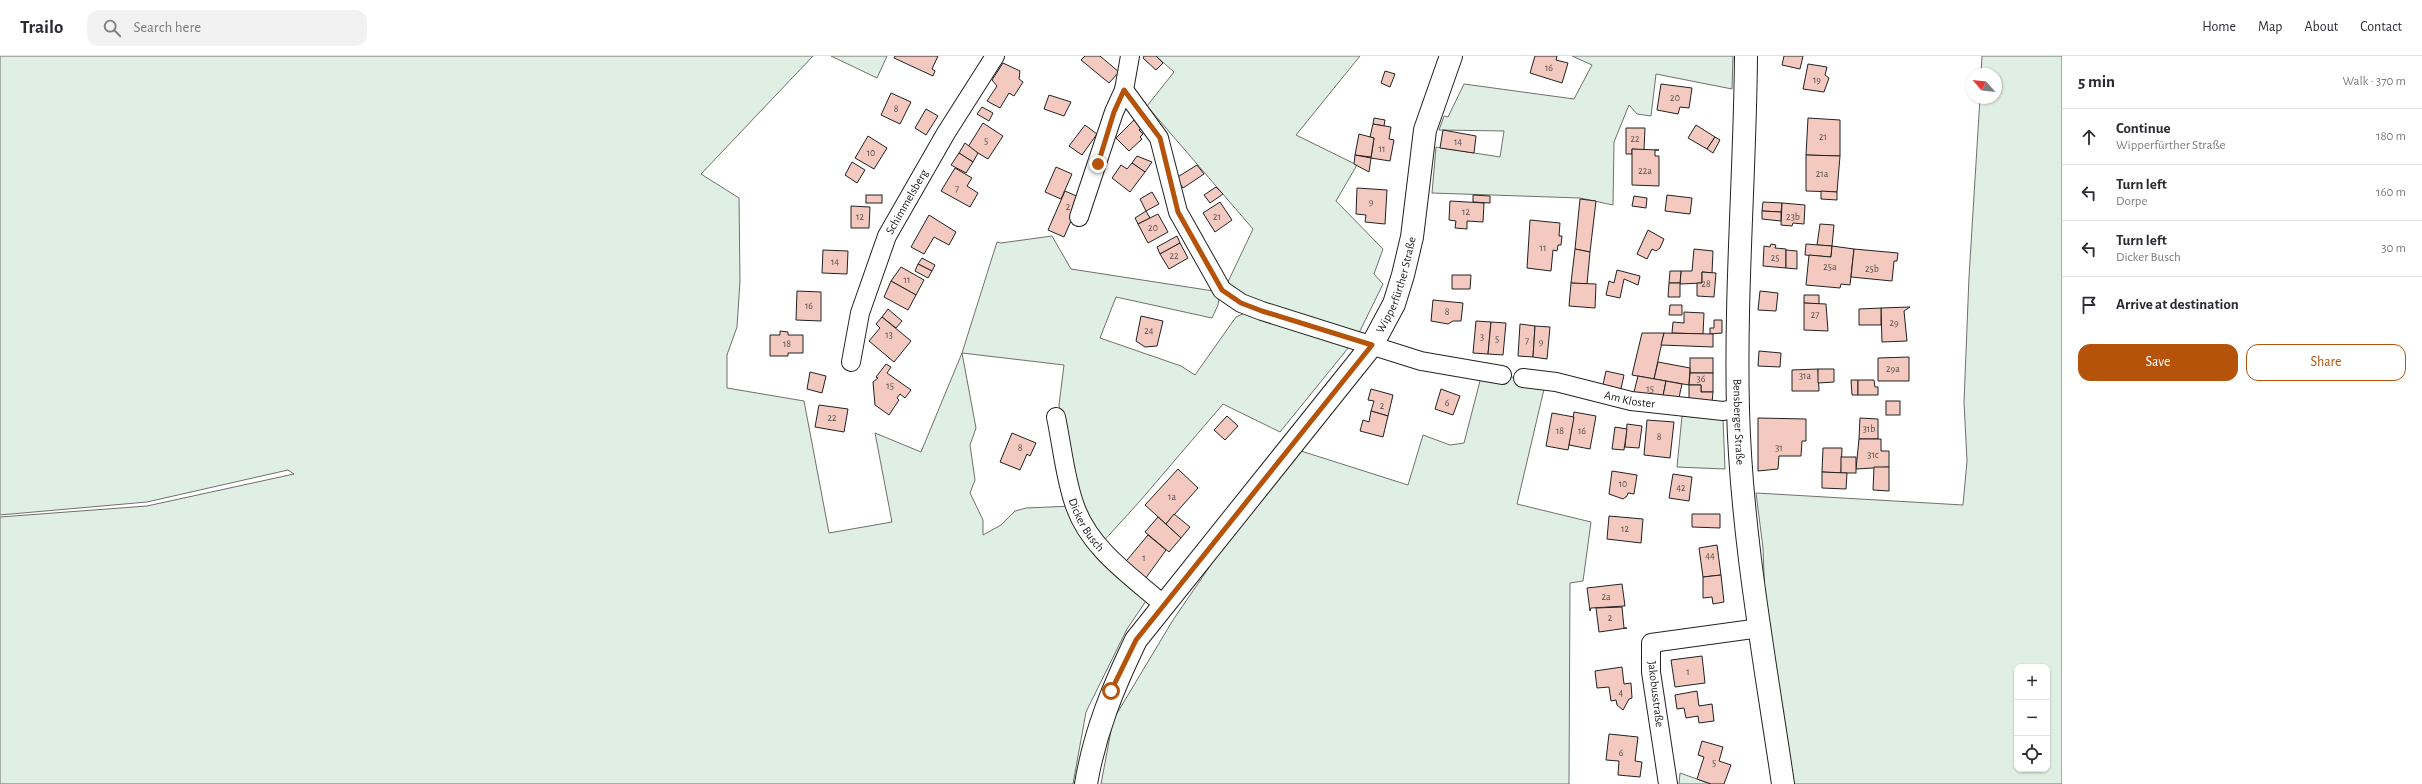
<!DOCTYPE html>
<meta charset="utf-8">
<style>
:root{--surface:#fff;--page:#f2f2f3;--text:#2b2b33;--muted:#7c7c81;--line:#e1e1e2;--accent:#b45309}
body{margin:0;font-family:"Alegreya Sans",sans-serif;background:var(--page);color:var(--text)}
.controls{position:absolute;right:12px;bottom:12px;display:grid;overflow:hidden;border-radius:8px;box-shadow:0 1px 3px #0004}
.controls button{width:36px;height:36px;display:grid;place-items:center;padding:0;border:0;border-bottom:1px solid var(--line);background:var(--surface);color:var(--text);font:20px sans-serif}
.compass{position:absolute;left:1966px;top:12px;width:36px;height:36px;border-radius:50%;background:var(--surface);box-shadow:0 1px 3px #0004;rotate:297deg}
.stop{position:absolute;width:12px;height:12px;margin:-9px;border:3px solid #b45309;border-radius:50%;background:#fff}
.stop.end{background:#b45309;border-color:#fff;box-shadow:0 1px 4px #0008}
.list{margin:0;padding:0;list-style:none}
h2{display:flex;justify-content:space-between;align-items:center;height:52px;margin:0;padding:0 16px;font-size:17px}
h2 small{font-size:13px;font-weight:400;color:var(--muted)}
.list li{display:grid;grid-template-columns:26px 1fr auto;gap:12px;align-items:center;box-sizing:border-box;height:56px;padding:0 16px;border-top:1px solid var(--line)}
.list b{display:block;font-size:15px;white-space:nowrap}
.list p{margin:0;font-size:13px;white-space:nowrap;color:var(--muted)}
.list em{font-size:13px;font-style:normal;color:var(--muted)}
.actions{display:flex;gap:8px;padding:12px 16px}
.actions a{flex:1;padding:9px 0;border:1px solid var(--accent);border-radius:12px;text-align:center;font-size:14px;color:var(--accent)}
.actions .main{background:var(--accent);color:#fff}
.icon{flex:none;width:22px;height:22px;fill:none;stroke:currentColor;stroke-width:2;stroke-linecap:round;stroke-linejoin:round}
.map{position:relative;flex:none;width:2062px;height:728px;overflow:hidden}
header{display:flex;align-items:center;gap:24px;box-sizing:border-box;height:56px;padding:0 20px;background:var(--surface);border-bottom:1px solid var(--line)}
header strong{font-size:19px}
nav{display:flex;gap:22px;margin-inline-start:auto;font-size:14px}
.search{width:280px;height:36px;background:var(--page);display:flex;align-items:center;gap:10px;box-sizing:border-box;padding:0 14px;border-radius:12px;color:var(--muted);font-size:15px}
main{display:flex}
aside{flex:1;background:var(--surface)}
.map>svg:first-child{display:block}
</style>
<header>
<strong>Trailo</strong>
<div class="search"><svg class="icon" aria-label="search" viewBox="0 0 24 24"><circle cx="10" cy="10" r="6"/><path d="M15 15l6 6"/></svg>Search here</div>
<nav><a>Home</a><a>Map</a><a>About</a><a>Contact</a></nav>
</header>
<main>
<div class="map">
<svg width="2062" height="728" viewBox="0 0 2062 728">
<rect width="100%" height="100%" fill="#fff"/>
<!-- green -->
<g fill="#e0efe3" stroke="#6f6f6f" fill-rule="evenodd">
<path d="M0 0H813L701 118 739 142 740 225 737 271 727 299V332L804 345 829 477 892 466 875 377 921 396 962 297 997 186 1001 187 1052 180 1071 213 1220 236 1218 249 1212 262 1116 241 1100 282 1181 310 1195 319 1236 261 1247 256 1353 286 1280 376 1223 348 1140 445 1100 489 1078 451 1059 349 1064 309 962 297 976 372 970 389 975 424 970 437 983 464V479L1001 469 1015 455 1026 452 1073 450 1096 492 1148 542 1127 573 1086 656 1073 728H0V461L147 450 294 418 288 414 147 446 0 459Z"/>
<path d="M831 0H887L877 22Z"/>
<path d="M1156 0H1360L1296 79 1357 109 1336 145 1383 193 1374 218 1383 228 1358 279 1265 253 1226 230 1253 173 1147 50 1174 16Z"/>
<path d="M1572 0H1733L1732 33 1656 18 1651 60 1637 58 1629 49 1614 86 1613 149 1580 142 1432 137 1436 91 1500 101 1504 75 1439 74 1444 60 1448 61 1464 28 1574 43 1592 9Z"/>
<path d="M1982 0H2062V728H1787L1766 569 1763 492 1756 437 1963 449 1967 405 1964 346 1969 221 1980 42H1996V18H1981ZM2017 611H2047V713H2017Z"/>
<path d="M1482 317 1519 322 1545 329 1517 448 1591 466 1583 525 1570 527 1569 728H1101L1113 664 1173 564 1243 462 1301 395 1408 429 1423 379 1450 389 1464 387Z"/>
<path d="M1682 360 1723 363 1725 413 1677 411Z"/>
<path d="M1680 717 1711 728H1679Z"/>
</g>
<!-- building -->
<g fill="#f3c9c0" stroke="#222">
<path d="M895 0H938L932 13 935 15 933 20 894 2Z"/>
<path d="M1085 0H1100L1119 16 1109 27 1081 4Z"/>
<path d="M1144 0H1156L1163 7 1156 14 1143 2Z"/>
<path d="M1535 0H1557L1556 4 1568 7 1562 27 1530 17Z"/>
<path d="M1784 0H1803L1800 13 1782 9Z"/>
<path d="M1003 7 1020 15 1019 23 1023 26 1014 40 1009 37 1000 52 987 45 997 30 992 24Z"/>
<path d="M1808 8 1827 11 1825 19 1829 22 1824 36 1803 33Z"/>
<path d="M1385 15 1395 18 1390 31 1381 27Z"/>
<path d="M1661 28 1692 32 1689 52 1680 51 1678 58 1657 54Z"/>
<path d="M891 37 911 46 900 68 881 59Z"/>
<path d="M1049 39 1071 46 1064 60 1044 53Z"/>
<path d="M982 51 993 57 989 65 977 58Z"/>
<path d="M926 53 938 60 926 79 915 72Z"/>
<path d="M1136 62 1144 69 1139 74 1143 78 1140 81 1142 83 1129 95 1116 82Z"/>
<path d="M1374 62 1385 64 1384 70 1373 68Z"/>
<path d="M1808 62 1840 64V100L1806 99Z"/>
<path d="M983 67 1003 80 988 103 968 91Z"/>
<path d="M1373 68 1391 71 1389 83 1394 84 1390 105 1371 102 1374 82 1370 81Z"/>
<path d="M1085 69 1097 78 1082 99 1069 90Z"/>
<path d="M1696 69 1715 81 1707 93 1688 82Z"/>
<path d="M1626 72H1645L1644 94 1632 93V98H1626Z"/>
<path d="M1443 74 1476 80 1474 97 1440 92Z"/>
<path d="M1359 78 1374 82 1371 101 1355 99Z"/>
<path d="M868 80 887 92 874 113 855 102Z"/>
<path d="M1715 81 1720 84 1713 97 1707 93Z"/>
<path d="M965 87 978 97 973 106 959 97Z"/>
<path d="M1632 93 1659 94H1655V100H1659V130L1632 129Z"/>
<path d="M959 97 973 106 966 117 951 109Z"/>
<path d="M1355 99 1371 102 1369 116 1354 108Z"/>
<path d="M1806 99 1840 100 1837 136 1806 135Z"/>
<path d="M1137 100 1152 106 1145 116 1132 107Z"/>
<path d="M852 106 865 114 857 127 845 119Z"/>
<path d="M1132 107 1145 116 1130 136 1112 122 1121 109 1127 113Z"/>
<path d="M1197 109 1204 118 1183 132 1176 122Z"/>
<path d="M1056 111 1072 118 1061 143 1045 136Z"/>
<path d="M955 112 972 122 967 130 978 137 970 151 941 135Z"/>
<path d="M1216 131 1223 138 1210 147 1204 139Z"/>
<path d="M1357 132 1387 134 1385 168 1365 166 1366 159 1356 158Z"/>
<path d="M1065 135 1081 142 1064 181 1048 174Z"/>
<path d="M1821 135 1837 136V144L1821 143Z"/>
<path d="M1152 136 1159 148 1146 155 1140 143Z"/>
<rect x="866" y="139" width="16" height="8"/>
<path d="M1473 139 1490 140V147L1473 146Z"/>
<path d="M1667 139 1692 142 1690 158 1665 155Z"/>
<path d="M1634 140 1647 142 1646 152 1632 150Z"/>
<path d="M1580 143 1596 145 1590 196 1575 193Z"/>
<path d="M1450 145 1484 147 1483 166 1467 165V173L1455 172 1456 165 1449 164Z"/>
<path d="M1220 146 1232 164 1215 176 1203 157Z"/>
<path d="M1763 146 1782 147 1781 156 1762 155Z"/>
<path d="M1782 147 1805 149 1804 168 1793 167 1792 170 1781 169Z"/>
<path d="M851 150 870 151 869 172H851Z"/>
<path d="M1146 155 1150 162 1138 168 1135 162Z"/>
<path d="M1762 155 1781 156V165L1762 163Z"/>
<path d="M1158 158 1168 176 1148 187 1138 168Z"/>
<path d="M929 159 956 176 949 189 934 181 924 198 911 191Z"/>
<path d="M1530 164 1560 167 1559 180H1562L1561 189H1558L1557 195 1553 194 1551 215 1527 212Z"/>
<path d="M1820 168 1834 169 1832 190 1817 189Z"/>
<path d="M1648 174 1664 183 1660 192 1656 195 1652 193 1647 203 1637 198Z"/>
<path d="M1177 180 1180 187 1160 198 1157 191Z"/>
<path d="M1180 187 1188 202 1169 213 1160 198Z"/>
<path d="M1771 188 1776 189 1775 192 1786 193V212L1763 210 1764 190 1770 191Z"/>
<path d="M1806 188 1832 190 1831 201 1805 199Z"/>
<path d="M1832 190 1854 193 1850 229 1841 228 1840 232 1806 229 1809 199 1831 201Z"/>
<path d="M1575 193 1590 196 1587 228 1571 227Z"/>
<path d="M1694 193 1713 195 1712 217 1702 216V227L1680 228 1681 215H1692Z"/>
<path d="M1854 193 1898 197 1897 205H1894L1892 225 1851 221Z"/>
<path d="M823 194 848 195 847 218 822 217Z"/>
<path d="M1786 194 1797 195V213L1786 212Z"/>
<path d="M922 202 935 209 932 215 918 208Z"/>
<path d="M918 208 932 215 928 222 915 215Z"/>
<path d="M901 211 924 224 916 239 891 225Z"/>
<path d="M1617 214 1640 220 1638 229 1624 223 1620 242 1606 239 1609 225 1614 227Z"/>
<path d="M1670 215H1681L1680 227H1669Z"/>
<path d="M1702 216 1716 217 1714 241 1697 240V227H1702Z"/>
<path d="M1452 219H1471L1470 233H1452Z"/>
<path d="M891 225 916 239 908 254 884 241Z"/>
<path d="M1571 227 1596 228 1595 252 1569 250Z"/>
<path d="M1669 227H1680V241H1668Z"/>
<path d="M797 235 821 236V265L796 264Z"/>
<path d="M1760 235 1778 237 1776 255 1758 254Z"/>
<path d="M1804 239H1819V248L1804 247Z"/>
<path d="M1433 244 1463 247 1461 265H1453L1448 268 1431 265Z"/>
<path d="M1804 247 1826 248 1828 275 1804 274Z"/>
<path d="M1670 249H1682V259H1669Z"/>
<path d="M1910 251 1904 255 1907 285 1882 286 1881 252Z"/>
<path d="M1881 252V269H1859V253Z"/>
<path d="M888 253 902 265 896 272 882 261Z"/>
<path d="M1684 256 1704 257 1703 278 1672 277 1673 266 1684 267Z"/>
<path d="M1141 260 1163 265 1157 290 1145 291 1136 285Z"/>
<path d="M882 261 911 285 894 306 869 285 880 272 876 268Z"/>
<path d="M1714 264H1722V277L1710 278V272H1714Z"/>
<path d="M1476 265 1491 266 1488 298 1473 297Z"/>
<path d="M1491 266 1506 267 1503 299 1488 298Z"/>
<path d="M1520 268 1535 270 1533 301 1518 300Z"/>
<path d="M1535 270 1550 271 1547 303 1533 301Z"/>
<path d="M780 275 788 276V279H803V297H788V300H770V279H780Z"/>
<path d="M1642 277H1664L1654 323 1632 319Z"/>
<path d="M1664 277 1713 278V291L1661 289Z"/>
<path d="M1759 295 1781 297 1780 311 1758 310Z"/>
<path d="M1909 301V325H1878V302Z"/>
<rect x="1690" y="302" width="23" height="15"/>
<path d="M1658 306 1690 312 1689 329 1654 323Z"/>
<path d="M886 308 891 311 887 317 911 334 905 342 900 338 897 342 899 344 889 359 875 349 873 326 878 322 876 321Z"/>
<path d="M1818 313 1819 335H1792V314Z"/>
<path d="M1818 313H1834V326L1818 327Z"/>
<path d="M1606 315 1624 319 1620 337 1602 333Z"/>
<path d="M810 316 826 320 822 337 807 333Z"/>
<path d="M1690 317H1713V336H1701V329H1689Z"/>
<path d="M1638 320 1666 325 1662 345 1633 340Z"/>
<path d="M1851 324H1858V339H1852Z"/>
<path d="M1858 324H1874L1875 331H1878V339H1858Z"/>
<path d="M1666 325 1682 328 1678 346 1662 345Z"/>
<path d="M1689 329H1701V336H1713L1712 347H1689Z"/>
<path d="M1371 333 1393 339 1388 360 1371 355 1374 345 1368 344Z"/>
<path d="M1441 333 1460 340 1453 359 1435 353Z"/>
<rect x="1886" y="345" width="14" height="14"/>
<path d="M819 349 848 353 844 376 815 371Z"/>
<path d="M1371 355 1388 360 1383 381 1360 375 1363 364 1369 366Z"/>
<path d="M1574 356 1596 360 1590 393 1569 389Z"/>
<path d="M1552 357 1574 361 1568 394 1546 390Z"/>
<path d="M1227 360 1238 370 1225 384 1214 374Z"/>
<path d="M1758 362 1806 363V385H1802L1801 400H1779L1778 413 1758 415Z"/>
<path d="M1860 362 1878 363V383H1859Z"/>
<path d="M1647 364 1674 366 1670 402 1644 399Z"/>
<path d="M1627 368 1642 370 1639 392 1625 391Z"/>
<path d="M1615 371 1627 373 1624 394 1612 393Z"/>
<path d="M1012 377 1036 387 1030 400 1027 398 1020 414 1000 406Z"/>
<path d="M1859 383H1881V395H1889V411L1856 413Z"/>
<path d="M1823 392H1842L1841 417 1822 416Z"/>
<rect x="1841" y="401" width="15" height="16"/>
<path d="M1874 411H1889V435L1873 434Z"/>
<path d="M1178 413 1198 432 1166 468 1145 449Z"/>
<path d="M1612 415 1637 419 1634 438 1628 437 1627 440 1623 443 1609 438Z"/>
<path d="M1822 416 1847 417 1846 433 1822 432Z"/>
<path d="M1673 418 1692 421 1689 445 1669 442Z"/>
<path d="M1174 458 1190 471 1181 482 1166 468Z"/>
<path d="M1692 458H1720V472L1692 471Z"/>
<path d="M1609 460 1643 463 1641 487 1607 483Z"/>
<path d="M1158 461 1181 482 1169 496 1145 476Z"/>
<path d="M1148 479 1166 494 1143 526 1122 510Z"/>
<path d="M1717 489 1721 519 1703 521 1699 492Z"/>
<path d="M1721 519 1724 546 1713 548 1712 541 1703 542V521Z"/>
<path d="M1622 528 1625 550 1591 552 1590 555 1587 532Z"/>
<path d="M1622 551 1624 572H1627L1599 576 1596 552Z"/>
<path d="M1702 600 1705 627 1675 631 1671 604Z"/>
<path d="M1622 611 1624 628 1631 627 1632 642 1629 643 1623 654 1617 649 1616 644 1611 645 1609 631 1597 632 1595 615Z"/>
<path d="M1697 635 1699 650 1712 648 1714 665 1699 667 1698 660 1686 662 1684 652 1677 653 1675 639Z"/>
<path d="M1609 678 1638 681 1635 705 1642 706 1640 721 1618 719 1619 705 1606 704Z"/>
<path d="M1702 685 1723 691 1719 705 1731 709 1724 728H1711L1697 723 1704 701 1698 699Z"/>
</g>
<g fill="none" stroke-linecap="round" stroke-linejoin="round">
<defs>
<g id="minor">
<path d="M1130 0 1124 34 1159 82 1178 156 1222 234 1241 247 1262 255 1421 305 1502 319"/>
<path d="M1079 161 1114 56 1124 34"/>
<path id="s1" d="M851 306 860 257 887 180 946 77 995 0"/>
<path id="s2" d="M1523 322 1556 326 1631 345 1723 355 1738 352"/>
<path id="s3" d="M1056 361C1062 389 1065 423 1075 450 1090 493 1131 520 1164 549"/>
<path d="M1668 728 1651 616V587L1760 572"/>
</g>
<g id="major">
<path id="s4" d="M1746 0C1745 117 1735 235 1738 353 1741 477 1765 605 1783 728"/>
<path id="s5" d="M1086 728C1095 675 1113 632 1136 584L1372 289 1394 248 1403 219 1412 181 1425 74 1451 0"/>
</g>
</defs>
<!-- minor casing -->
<use href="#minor" stroke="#222" stroke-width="20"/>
<!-- major casing -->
<use href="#major" stroke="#222" stroke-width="24"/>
<!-- minor -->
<use href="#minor" stroke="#fff" stroke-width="18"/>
<!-- major -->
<use href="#major" stroke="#fff" stroke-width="22"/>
</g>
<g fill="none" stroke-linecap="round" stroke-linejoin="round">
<!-- route -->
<path stroke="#b45309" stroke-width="5" d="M1098 108 1114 56 1124 34 1160 82 1178 156 1222 234 1241 247 1262 255 1372 289 1136 584 1111 635"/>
</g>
<g text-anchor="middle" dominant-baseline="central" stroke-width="3" stroke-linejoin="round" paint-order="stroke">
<!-- number labels -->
<g font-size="10" fill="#564c4a">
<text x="1549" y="12">16</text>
<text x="1817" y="24">19</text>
<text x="1675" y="42">20</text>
<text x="896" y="53">8</text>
<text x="1823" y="81">21</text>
<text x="1635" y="83">22</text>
<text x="986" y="85">5</text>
<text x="1458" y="86">14</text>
<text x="1382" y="93">11</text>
<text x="871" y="97">10</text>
<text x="1645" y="115">22a</text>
<text x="1822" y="118">21a</text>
<text x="957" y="133">7</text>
<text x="1371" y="146">9</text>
<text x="1068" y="151">2</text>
<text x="1466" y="156">12</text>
<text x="860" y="161">12</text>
<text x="1217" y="161">21</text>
<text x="1793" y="161">23b</text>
<text x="1153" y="172">20</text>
<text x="1543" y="192">11</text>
<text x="1174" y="200">22</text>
<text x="1775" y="202">25</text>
<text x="835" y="206">14</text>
<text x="1830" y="211">25a</text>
<text x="1872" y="213">25b</text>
<text x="907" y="224">11</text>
<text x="1706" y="228">28</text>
<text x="809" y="250">16</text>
<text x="1447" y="256">8</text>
<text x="1815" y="259">27</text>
<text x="1894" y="267">29</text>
<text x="1149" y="275">24</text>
<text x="889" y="279">13</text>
<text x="1482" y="281">3</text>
<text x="1497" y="283">5</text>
<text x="1527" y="285">7</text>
<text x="1541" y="286">9</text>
<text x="787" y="288">18</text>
<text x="1893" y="313">29a</text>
<text x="1805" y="320">31a</text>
<text x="1701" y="323">36</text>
<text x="890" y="330">15</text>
<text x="1650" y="333">15</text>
<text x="1447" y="347">6</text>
<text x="1382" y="350">2</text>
<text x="832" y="362">22</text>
<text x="1869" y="373">31b</text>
<text x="1560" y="375">18</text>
<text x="1582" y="375">16</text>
<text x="1659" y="381">8</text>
<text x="1020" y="392">8</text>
<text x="1779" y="392">31</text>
<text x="1873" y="399">31c</text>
<text x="1623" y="428">10</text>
<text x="1681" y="432">42</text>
<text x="1172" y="441">1a</text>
<text x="1625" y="473">12</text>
<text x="1710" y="500">44</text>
<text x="1144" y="502">1</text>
<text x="1606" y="541">2a</text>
<text x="1610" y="562">2</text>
<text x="1688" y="616">1</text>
<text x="1621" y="637">4</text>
<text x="1621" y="697">6</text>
<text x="1714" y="707">5</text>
</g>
<!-- street labels -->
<g font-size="12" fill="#222" stroke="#fff">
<text stroke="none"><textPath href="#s1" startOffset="171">Schimmelsberg</textPath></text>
<text stroke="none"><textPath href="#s5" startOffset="596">Wipperfürther Straße</textPath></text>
<text stroke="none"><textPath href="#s2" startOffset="109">Am Kloster</textPath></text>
<text stroke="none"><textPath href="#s4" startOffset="366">Bensberger Straße</textPath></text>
<text stroke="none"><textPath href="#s3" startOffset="113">Dicker Busch</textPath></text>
<text transform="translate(1656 638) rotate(83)">Jakobusstraße</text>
</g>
</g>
</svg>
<div class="controls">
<button>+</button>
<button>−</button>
<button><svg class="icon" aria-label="locate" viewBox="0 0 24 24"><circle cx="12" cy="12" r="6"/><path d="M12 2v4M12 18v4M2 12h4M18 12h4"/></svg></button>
</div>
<svg class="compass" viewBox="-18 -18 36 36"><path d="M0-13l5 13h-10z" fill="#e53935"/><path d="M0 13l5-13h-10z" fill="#7c7c81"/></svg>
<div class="stop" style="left:1111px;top:635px"></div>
<div class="stop end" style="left:1098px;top:108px"></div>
</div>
<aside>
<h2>5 min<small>Walk · 370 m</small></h2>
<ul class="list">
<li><svg class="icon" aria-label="ahead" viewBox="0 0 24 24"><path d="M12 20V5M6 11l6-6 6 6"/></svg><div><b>Continue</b><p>Wipperfürther Straße</p></div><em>180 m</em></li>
<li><svg class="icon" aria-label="left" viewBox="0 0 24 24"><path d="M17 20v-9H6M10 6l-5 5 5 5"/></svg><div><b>Turn left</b><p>Dorpe</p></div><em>160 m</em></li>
<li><svg class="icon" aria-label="left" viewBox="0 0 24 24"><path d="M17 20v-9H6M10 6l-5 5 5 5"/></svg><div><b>Turn left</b><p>Dicker Busch</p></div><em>30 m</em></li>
<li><svg class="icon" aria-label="arrive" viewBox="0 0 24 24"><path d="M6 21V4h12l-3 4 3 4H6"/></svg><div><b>Arrive at destination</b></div></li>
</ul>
<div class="actions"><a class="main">Save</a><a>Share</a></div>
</aside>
</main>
